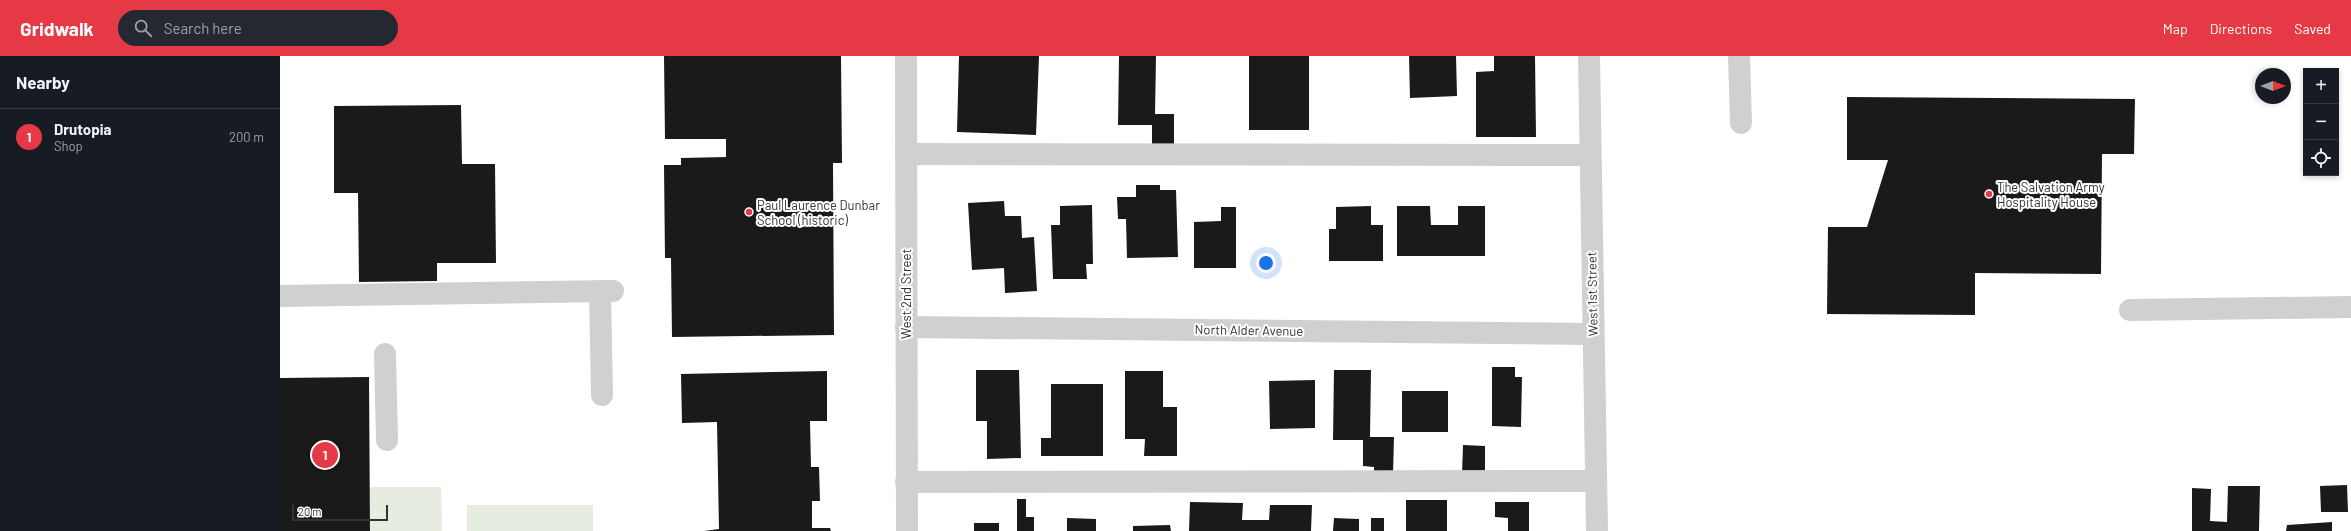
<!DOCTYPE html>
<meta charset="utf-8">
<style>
:root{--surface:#171b24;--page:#242831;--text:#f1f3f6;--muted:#9ea1a6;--line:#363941;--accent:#e63946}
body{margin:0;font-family:Barlow,sans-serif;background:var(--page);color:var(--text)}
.controls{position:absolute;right:12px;top:12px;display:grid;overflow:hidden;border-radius:0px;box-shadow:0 2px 6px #0003}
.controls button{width:36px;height:36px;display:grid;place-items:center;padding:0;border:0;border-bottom:1px solid var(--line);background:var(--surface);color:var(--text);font:20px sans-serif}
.compass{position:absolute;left:1975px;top:12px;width:36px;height:36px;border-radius:50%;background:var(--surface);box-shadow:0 2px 6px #0003;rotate:90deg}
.scale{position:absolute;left:12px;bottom:10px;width:96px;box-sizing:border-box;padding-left:4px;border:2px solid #333;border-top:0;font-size:11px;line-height:14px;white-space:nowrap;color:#333;-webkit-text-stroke:3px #fff;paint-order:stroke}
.you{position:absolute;left:986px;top:207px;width:14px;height:14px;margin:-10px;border:3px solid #fff;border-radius:50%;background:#1a73e8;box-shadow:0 0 0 6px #1a73e833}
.badge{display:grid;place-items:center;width:26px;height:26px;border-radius:50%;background:var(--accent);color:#fff;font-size:13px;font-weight:700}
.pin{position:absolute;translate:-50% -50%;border:2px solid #fff;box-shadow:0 1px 4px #0006}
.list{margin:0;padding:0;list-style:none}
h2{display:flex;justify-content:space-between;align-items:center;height:52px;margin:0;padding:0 16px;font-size:17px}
h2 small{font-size:13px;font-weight:400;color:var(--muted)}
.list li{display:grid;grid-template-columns:26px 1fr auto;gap:12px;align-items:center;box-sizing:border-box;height:56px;padding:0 16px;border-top:1px solid var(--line)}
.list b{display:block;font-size:15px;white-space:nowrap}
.list p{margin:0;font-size:13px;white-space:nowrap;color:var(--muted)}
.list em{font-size:13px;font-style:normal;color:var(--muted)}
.icon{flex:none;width:22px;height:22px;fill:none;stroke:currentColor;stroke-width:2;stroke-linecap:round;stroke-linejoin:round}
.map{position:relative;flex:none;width:2071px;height:475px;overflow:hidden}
header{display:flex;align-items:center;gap:24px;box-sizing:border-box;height:56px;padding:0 20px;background:var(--accent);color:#fff}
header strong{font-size:19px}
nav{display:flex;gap:22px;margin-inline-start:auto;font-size:14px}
.search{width:280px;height:36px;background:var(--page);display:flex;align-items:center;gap:10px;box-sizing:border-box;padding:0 14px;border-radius:22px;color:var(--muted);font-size:15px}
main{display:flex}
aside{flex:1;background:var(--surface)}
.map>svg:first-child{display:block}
</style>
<header>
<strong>Gridwalk</strong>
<div class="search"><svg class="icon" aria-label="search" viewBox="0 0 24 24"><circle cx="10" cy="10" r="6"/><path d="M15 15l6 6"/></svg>Search here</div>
<nav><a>Map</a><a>Directions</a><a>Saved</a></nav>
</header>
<main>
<aside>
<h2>Nearby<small></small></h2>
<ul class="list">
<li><span class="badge">1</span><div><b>Drutopia</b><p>Shop</p></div><em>200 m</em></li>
</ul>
</aside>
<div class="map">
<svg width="2071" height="475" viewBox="0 0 2071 475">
<rect width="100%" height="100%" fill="#fff"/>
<!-- green -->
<g fill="#e6ecdf">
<path d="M90 431H161L162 475H90Z"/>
<rect x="187" y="449" width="126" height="26"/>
</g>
<!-- building -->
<g fill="#1a1a1a">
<path d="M384 0H561L562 107H553L554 279 392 281 391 202H385L384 109H401V102L446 101V83H385Z"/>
<path d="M679 0H759L756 79 677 76Z"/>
<path d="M839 0H876L875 58H894V95L872 94V69H838Z"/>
<rect x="969" y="0" width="60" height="74"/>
<path d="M1129 0H1176L1177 40 1130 42Z"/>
<path d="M1214 0H1255L1256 81H1196V16L1214 15Z"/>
<path d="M1567 41 1855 43 1854 98H1822L1821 218 1695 217V259L1547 258 1548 171H1587L1608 104H1567Z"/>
<path d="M181 49 182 108H215L216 207H157V225L79 226 78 137H54V50Z"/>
<path d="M856 129H880V134H896L898 201 847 202 846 163H838L837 141H856Z"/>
<path d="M724 145 725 160H741L742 182 754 181 757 235 725 237 724 212 692 214 688 147Z"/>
<path d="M812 149 813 208H806L807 223H773L771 169H780V150Z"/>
<path d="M1091 150V169H1103V205H1049V173H1056V151Z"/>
<path d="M1117 150H1150L1151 169H1178V150H1205V200H1117Z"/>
<path d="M941 151H956V212H914V166L941 165Z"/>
<path d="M1212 311H1235V321H1242L1241 371 1212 370Z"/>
<path d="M696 314H739L741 402 707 403V365H696Z"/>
<path d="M1054 314H1091L1090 381H1114L1113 418H1094V411L1083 410V384H1053Z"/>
<path d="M547 315V365H530L531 411H539L540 445H532V472H550L551 475H424L439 473 437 366 402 367 401 318Z"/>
<path d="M845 315H883V351H897V400H864L865 383H845Z"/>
<path d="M89 321 90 475H0V322Z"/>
<path d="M1035 324V372L990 373 989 325Z"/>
<path d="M771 328H823V400H761V382H771Z"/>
<rect x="1122" y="335" width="46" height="41"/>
<path d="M1183 389 1205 390V419H1182Z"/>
<path d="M2067 429 2068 456H2041L2040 430Z"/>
<path d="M1948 430H1980L1979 475H1912V432L1931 433 1930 465 1947 466Z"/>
<path d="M737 443H746V461H754V475H737Z"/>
<rect x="1126" y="444" width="41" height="31"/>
<path d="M910 446 963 447 962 464H989L990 449H1032L1031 475H909Z"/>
<path d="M1215 446H1249V475H1228V462L1215 461Z"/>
<path d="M787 462 816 463V475H787Z"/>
<path d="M1054 462 1079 463V475H1053Z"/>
<rect x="1091" y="462" width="13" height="13"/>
<path d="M2052 466V475H2006L2007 469Z"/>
<rect x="694" y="467" width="25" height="8"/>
<path d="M890 469 891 475H853V470Z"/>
</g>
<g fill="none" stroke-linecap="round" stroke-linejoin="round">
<!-- minor -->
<g stroke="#d0d0d0" stroke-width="22">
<path d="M626 0 627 475"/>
<path d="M1309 0 1317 475"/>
<path d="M1459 0 1461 67"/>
<path d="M626 98 1310 99"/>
<path d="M320 235 322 339"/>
<path d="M0 240 333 235"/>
<path d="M1850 254 2071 251"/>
<path d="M626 271 1312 278"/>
<path d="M105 298 107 384"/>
<path d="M626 426 1315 425"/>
</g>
</g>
<!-- markers -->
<g fill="#e63946" stroke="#fff" stroke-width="1.5">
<circle cx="1709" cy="138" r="4"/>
<circle cx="469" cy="156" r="4"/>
</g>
<g text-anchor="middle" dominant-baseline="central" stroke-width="4" stroke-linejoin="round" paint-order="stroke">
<!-- poi labels -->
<g font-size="13" fill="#333" stroke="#fff" text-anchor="start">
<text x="1717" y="131">The Salvation Army<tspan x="1717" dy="15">Hospitality House</tspan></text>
<text x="477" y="149">Paul Laurence Dunbar<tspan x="477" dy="15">School (historic)</tspan></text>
</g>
<!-- street labels -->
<g font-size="13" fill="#333" stroke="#fff">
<text transform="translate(626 238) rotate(-90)">West 2nd Street</text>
<text transform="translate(1312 238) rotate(-91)">West 1st Street</text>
<text transform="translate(969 274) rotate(1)">North Alder Avenue</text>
</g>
</g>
</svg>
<div class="controls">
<button>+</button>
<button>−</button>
<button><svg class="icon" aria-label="locate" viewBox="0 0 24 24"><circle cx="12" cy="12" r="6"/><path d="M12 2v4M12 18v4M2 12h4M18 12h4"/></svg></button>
</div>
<svg class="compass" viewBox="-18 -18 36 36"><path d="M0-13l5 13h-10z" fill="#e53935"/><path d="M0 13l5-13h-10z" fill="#9ea1a6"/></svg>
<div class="scale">20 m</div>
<div class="you"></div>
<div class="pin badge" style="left:45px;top:399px">1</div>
</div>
</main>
